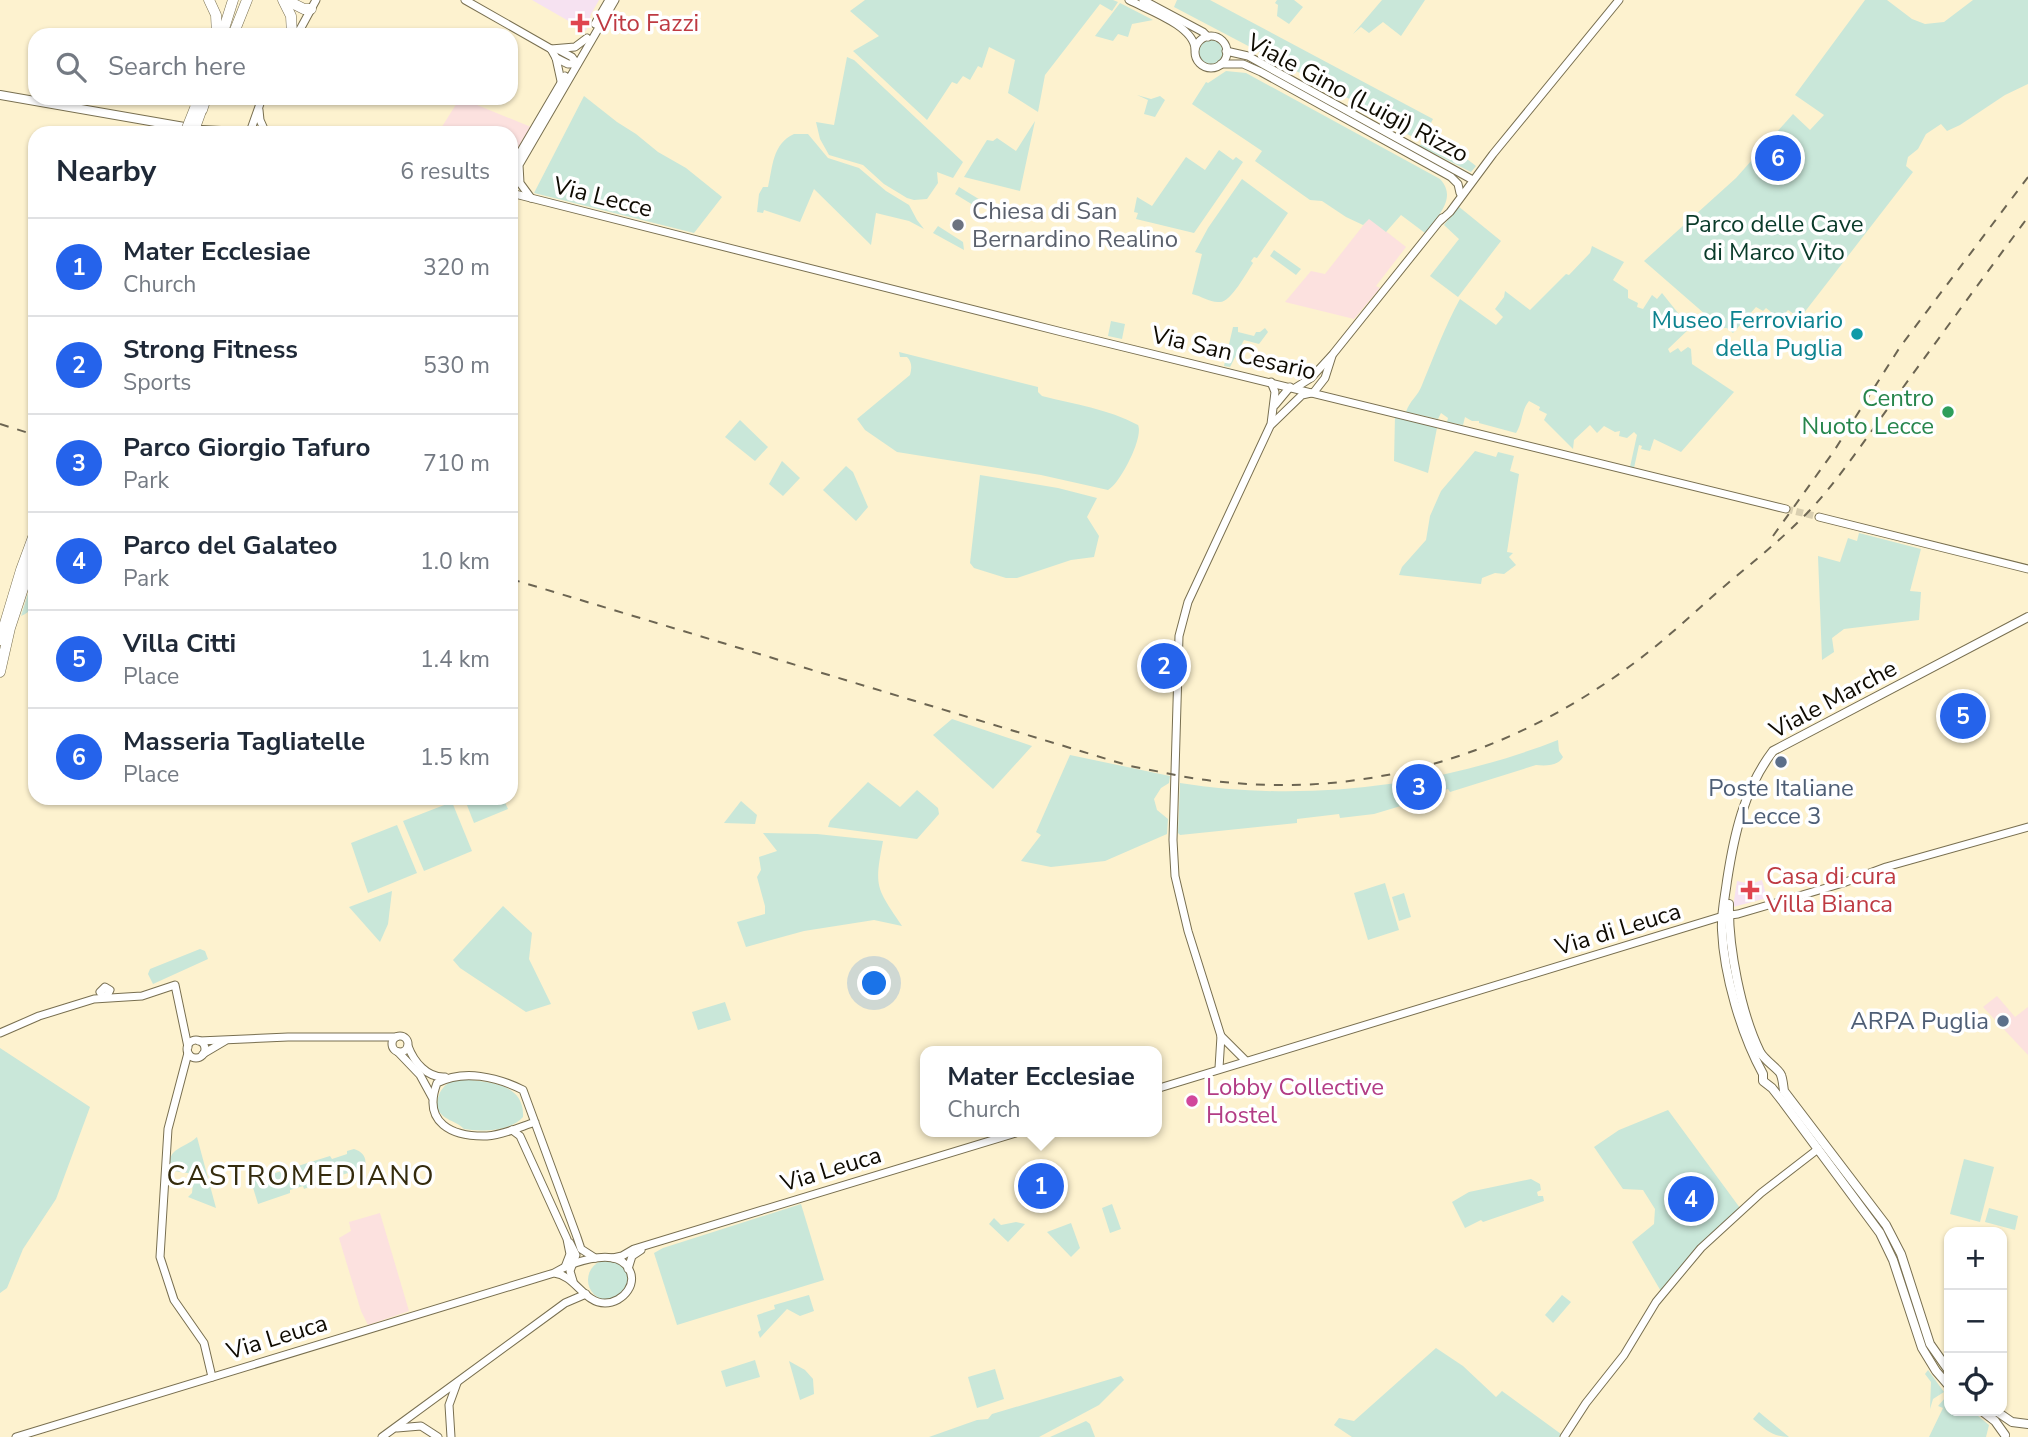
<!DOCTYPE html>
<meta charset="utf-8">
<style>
:root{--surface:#fff;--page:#f2f2f3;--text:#1f2937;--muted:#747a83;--line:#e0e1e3;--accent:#2563eb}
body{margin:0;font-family:"Nunito Sans",sans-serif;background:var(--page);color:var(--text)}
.controls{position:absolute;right:21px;bottom:21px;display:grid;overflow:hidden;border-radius:14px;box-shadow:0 2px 5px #0004}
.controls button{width:63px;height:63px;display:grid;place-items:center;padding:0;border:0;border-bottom:2px solid var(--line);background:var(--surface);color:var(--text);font:35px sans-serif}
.you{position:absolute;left:875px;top:984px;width:24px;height:24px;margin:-18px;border:5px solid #fff;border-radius:50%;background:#1a73e8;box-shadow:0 0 0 10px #1a73e833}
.badge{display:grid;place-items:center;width:46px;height:46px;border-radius:50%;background:var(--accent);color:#fff;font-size:23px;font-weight:700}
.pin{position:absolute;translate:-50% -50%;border:4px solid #fff;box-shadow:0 2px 7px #0006}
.popup{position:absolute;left:920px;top:1046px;width:242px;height:91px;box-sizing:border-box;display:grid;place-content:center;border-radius:14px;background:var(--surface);filter:drop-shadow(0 2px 5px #0005);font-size:23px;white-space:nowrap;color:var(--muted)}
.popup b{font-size:26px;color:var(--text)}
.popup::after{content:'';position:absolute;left:50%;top:100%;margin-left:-14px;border:14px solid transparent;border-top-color:var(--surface)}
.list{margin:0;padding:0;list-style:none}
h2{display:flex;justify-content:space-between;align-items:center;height:91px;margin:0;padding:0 28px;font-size:30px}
h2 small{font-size:23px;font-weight:400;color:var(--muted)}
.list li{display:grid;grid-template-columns:46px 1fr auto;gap:21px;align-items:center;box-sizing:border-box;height:98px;padding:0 28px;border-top:2px solid var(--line)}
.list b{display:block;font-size:26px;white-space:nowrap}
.list p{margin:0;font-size:23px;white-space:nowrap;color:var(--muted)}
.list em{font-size:23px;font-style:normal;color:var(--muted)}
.icon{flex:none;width:38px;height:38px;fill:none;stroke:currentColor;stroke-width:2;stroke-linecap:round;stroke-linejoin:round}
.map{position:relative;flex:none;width:2028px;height:1437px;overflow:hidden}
.search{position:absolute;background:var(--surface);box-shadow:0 2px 5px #0004;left:28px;top:28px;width:490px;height:77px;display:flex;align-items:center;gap:18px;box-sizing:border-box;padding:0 24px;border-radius:21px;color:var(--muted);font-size:26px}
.panel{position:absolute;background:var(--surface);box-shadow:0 2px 5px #0004;left:28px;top:126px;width:490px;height:679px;border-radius:21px}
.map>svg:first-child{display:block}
</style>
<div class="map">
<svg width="2028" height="1437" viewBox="0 0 2028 1437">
<rect width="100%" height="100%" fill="#fdf2cf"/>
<!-- commercial -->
<g fill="#fce1df">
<path d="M460 98 531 127 511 160V133H438Z"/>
<path d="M1369 218 1406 247 1376 286 1380 288 1354 319 1285 302 1311 271 1325 274Z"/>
<path d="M1997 996 2015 1017 2028 1007V1055L1983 1007Z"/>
<path d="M380 1213 409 1311 368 1325 361 1311 339 1238 351 1231 349 1222Z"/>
</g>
<!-- medical -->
<g fill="#f6e2f1">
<path d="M532 0H599L591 14 586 31Z"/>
<path d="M1762 880 1767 898 1733 907 1737 881 1751 884Z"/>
</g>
<!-- green -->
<g fill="#c9e7d9">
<path d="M865 0H1113L1118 2 1112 11 1100 4 1045 75 1038 112 1008 93 1015 60 989 47 982 68 978 66 970 80 963 76 957 84 952 82 927 120 853 51 879 36 850 11Z"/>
<path d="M1177 0H1210L1433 119 1423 138 1415 134 1413 137 1355 108 1357 103 1174 7Z"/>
<path d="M1277 0H1294L1303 7 1289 24 1277 16 1278 5 1275 3Z"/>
<path d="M1382 0H1425L1401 36 1383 22 1369 33 1361 27 1353 34Z"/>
<path d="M1865 0H1887L1912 19 1925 24 1944 22 1973 0H2028V84L2005 95 1960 125 1947 131 1941 124 1926 134 1918 149 1908 157 1906 166 1913 172 1800 318 1788 310 1783 316 1786 320 1783 325 1779 321 1780 319 1766 308 1763 311 1756 307 1733 333 1727 328H1721L1644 261 1736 178 1793 114 1810 130 1824 115 1795 95Z"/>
<path d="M1120 3 1153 20 1132 24 1128 37 1118 34 1113 41 1095 36Z"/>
<circle cx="1211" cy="52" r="12"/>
<path d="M847 57 854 60 963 162 953 178 937 172 938 183 927 199 914 200 907 198 884 184 863 165 829 155 820 139 816 122 834 125Z"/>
<path d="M1226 71 1246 73 1440 179C1458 198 1437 217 1425 233L1401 215 1386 232 1369 219 1363 225 1346 217 1322 201 1310 200 1255 161 1262 151 1192 104 1206 82 1208 83Z"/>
<path d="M1137 95 1151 99 1160 96 1165 100 1155 117 1144 114 1148 100Z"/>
<path d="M584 96 617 122 636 134 658 152 686 168 722 197 694 233 534 193Z"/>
<path d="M1035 121 1020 191 964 177 987 140 993 141 997 138 1016 151Z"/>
<path d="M794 134H808L828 158 859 168 886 191 909 205 917 220 924 229 909 221 876 213 871 245 814 189 800 222 764 210 763 213 757 212 759 194 763 187H768C773 167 772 144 794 134Z"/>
<path d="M1436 135 1476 166 1471 172 1417 145 1430 144Z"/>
<path d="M1219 150 1233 160 1236 157 1243 162 1194 233 1136 219 1138 213 1134 212 1137 197 1152 206 1186 157 1205 170Z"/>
<path d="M1242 179 1288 213 1257 258 1254 257 1251 261 1253 263C1247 272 1231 302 1220 302 1210 303 1202 296 1192 294L1202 254 1195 252 1208 228Z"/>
<path d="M959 187 982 201 978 208 955 194Z"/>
<path d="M1458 206 1501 241 1458 297 1430 276 1459 239 1444 225Z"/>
<path d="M938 226 963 242 964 250 933 233Z"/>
<path d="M1592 246 1624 262 1613 280 1628 290V298L1638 303 1637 307 1643 309 1652 295 1657 299 1662 293 1690 328 1668 349 1670 353 1678 348 1681 352 1688 347 1691 349 1692 364 1734 392 1681 452 1654 439 1650 451 1641 449 1642 446 1639 445 1634 468 1630 467 1637 435 1634 432 1627 438 1619 436 1620 431 1615 432 1604 426 1597 433 1590 425 1574 440 1573 449 1544 420 1547 414 1539 410 1540 407 1529 401C1521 411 1523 422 1516 433L1479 423V421H1472L1465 417 1463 425 1447 422 1448 418 1441 413 1438 419 1406 412C1410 400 1418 396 1422 385 1434 356 1445 326 1460 299L1496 325 1503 317 1495 309 1504 297 1505 291 1530 310 1566 274 1569 275 1590 253Z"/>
<path d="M1274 250 1301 269 1296 275 1270 256Z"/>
<path d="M1111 321 1125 324 1122 339 1108 336Z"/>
<path d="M1233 327H1238V332L1254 336 1256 332H1260L1265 328 1268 332 1259 344 1244 340 1230 367 1224 366Z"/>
<path d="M899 352 1038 387V392L1042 396C1074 404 1108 409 1138 425 1144 437 1120 484 1108 490L1041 475 897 452 865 430 857 419 910 375C912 368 912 362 907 357H900Z"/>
<path d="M1395 416 1437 428 1428 473 1394 461Z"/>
<path d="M740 420 768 447 755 461 725 437Z"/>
<path d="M1475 451 1496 457 1498 452 1514 456 1510 471 1519 474 1507 552 1513 553 1509 557 1516 565 1504 574 1495 573 1482 578 1481 584 1399 575 1402 567 1426 540 1430 516 1441 491Z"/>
<path d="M782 461 800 478 783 496 769 484Z"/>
<path d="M846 466 853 472 868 507 856 521 823 490Z"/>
<path d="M980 475 1058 488 1097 498 1087 517 1099 536 1094 557 1071 560 1017 578H1006L974 568 970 563Z"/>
<path d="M1859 533 1921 549 1910 591 1921 592 1919 620 1844 629 1832 638 1834 652 1822 660 1818 556 1840 562 1848 538 1857 541Z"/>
<path d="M35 571C35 589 40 609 21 616Z"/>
<path d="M952 719 1032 746 993 789 933 735Z"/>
<path d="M1558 740 1559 751 1563 757C1558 766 1545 766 1536 765L1450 792 1448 789 1404 802V805L1374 814 1340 818 1339 814 1297 819V823L1180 835 1178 833 1180 783C1305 803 1441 786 1558 740Z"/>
<path d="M1070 755 1170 776 1169 783 1161 788 1154 799 1157 810 1168 819 1167 834 1105 861 1051 867 1021 861 1041 835 1036 832Z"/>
<path d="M868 782 900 807 917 790 938 808 939 814 917 839 828 827 830 821Z"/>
<path d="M470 798H503L508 809 474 823 465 800Z"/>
<path d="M741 801 757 815 755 824 724 823Z"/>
<path d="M452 802 472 851 424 871 403 821Z"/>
<path d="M397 825 417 873 368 893 351 843Z"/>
<path d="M763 833 817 834 883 841C874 888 876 887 902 926L874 920 804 931 746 947 737 922 765 914V906L757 877 761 870 759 857 777 851Z"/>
<path d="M1385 883 1399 930 1368 940 1354 893Z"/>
<path d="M392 891 388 924 380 942 349 907Z"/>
<path d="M1404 893 1411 917 1399 921 1392 897Z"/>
<path d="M503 906 532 933 529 959 551 1004 526 1012 460 968 453 960Z"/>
<path d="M200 949 205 951 208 959 153 984 148 974 150 969Z"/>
<path d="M725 1002 731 1020 698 1030 692 1012Z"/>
<path d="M0 1048 90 1107 56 1199 23 1249 7 1288 0 1293Z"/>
<path d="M460 1079C486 1082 525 1082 523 1117 511 1131 481 1132 464 1129 456 1120 442 1121 437 1107 437 1092 445 1081 460 1079Z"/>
<path d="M1668 1110 1740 1208 1662 1293 1632 1242 1654 1224 1655 1209 1643 1190 1623 1189 1594 1147 1619 1130Z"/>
<path d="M197 1137 216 1208 188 1197 192 1193 194 1174 168 1170C170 1145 181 1151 197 1137Z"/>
<path d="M354 1149C365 1152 369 1162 362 1171L354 1174 351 1172 339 1176V1180L335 1181 332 1178 304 1189 303 1186 290 1190V1193L258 1204 251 1181 261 1178 263 1181 273 1178 272 1174 330 1156 332 1159 347 1154V1151Z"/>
<path d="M1964 1159 1994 1167 1980 1222 1950 1214Z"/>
<path d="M1531 1179 1540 1184 1541 1190 1537 1192 1538 1196H1543L1544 1201 1483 1222 1481 1220 1465 1228 1452 1202 1469 1192Z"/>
<path d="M801 1204 824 1280 677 1325 654 1253 663 1248Z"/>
<path d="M1112 1204 1121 1229 1110 1233 1102 1208Z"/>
<path d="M1989 1208 2018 1216 2015 1230 1985 1222Z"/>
<path d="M994 1218 1001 1225 1016 1222 1025 1224 1008 1242 989 1224Z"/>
<path d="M1071 1223 1080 1248 1071 1257 1047 1232Z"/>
<circle cx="608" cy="1280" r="20"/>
<path d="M809 1295 814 1311 800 1316 787 1309 760 1338 758 1332 761 1330 757 1315 775 1309 774 1305Z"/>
<path d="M1562 1295 1571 1302 1553 1323 1545 1315Z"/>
<path d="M1436 1348 1463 1366 1496 1397 1502 1391 1561 1434 1559 1437H1352L1334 1425 1339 1418 1354 1421Z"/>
<path d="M755 1360 760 1377 726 1387 721 1371Z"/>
<path d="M789 1361 805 1370 813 1379 814 1394 800 1400Z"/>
<path d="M995 1369 1004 1399 977 1408 968 1377Z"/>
<path d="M1928 1370 1944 1392 1933 1399 1930 1409 1931 1382 1925 1374Z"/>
<path d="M1121 1376 1124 1380 1099 1405 1039 1437H929L977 1420 988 1419 992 1414Z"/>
<path d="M1946 1397 1949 1398V1411H1972L1989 1425 1986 1437H1929L1943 1408 1938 1406Z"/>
<path d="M1759 1412 1789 1437C1772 1437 1765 1429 1753 1419Z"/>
<path d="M1086 1421 1090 1424 1095 1437H1050Z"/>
</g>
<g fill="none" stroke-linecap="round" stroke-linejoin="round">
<!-- secondary-tunnel -->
<path stroke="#d9cfb0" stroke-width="7" stroke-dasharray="7 3.5" stroke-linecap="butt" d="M1786 509 1819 517"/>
<defs>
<g id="secondary">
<path d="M465 0 551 49 556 58 561 81"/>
<path d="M1129 0C1148 10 1194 26 1195 49"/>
<path d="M1143 0 1203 32 1208 37"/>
<path d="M595 24 609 0"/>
<path d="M297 35 316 0"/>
<circle cx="1211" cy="52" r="16"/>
<path d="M551 49 575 47 587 38"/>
<path d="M559 50 572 57 577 64"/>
<path d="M1226 51 1248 56 1471 179"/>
<path d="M556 58 568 64H577"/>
<path d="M1221 64H1243L1261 72 1451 177 1458 184 1460 193"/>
<path d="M259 110 260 120 264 129"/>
<path d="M192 129 250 132 262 98"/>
<path d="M511 168 565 76"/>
<path d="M511 193 1062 332 1786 509"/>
<path d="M531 198 520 183 519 165 615 0"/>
<path d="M1440 221 1450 212 1493 154 1619 0"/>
<path d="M1295 388 1311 378 1333 354 1442 218"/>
<path d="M1314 392 1325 378 1332 356"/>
<path d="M1275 405 1290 387"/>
<path d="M1272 424 1302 395 1311 393"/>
<path d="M1819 517 2028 569"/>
<path d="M104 997 100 992 105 987 110 990 107 996"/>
<path d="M0 1033 39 1016 94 999 142 996 175 985 188 1047"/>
<circle cx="400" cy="1044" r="8"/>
<path d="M1221 1036 1245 1060"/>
<circle cx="196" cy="1049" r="9"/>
<path d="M199 1041 288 1037H396"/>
<path d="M408 1046C414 1062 427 1078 445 1077"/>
<path d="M398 1052 420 1075 432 1097"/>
<path d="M188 1053 168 1129 160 1257 174 1300 204 1343 212 1377"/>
<path d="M203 1054 225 1041"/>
<path d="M1219 1068 1221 1036 1188 931 1175 876 1173 840 1179 636 1188 602 1271 424 1275 392 1271 382"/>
<path d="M1156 1089 1723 916 1738 914 1843 883 1886 867 2028 827"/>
<path d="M535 1122C520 1127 503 1135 487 1136 452 1137 422 1123 437 1083 464 1069 497 1077 523 1090 541 1139 559 1188 577 1237L581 1249 595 1258"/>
<path d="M512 1130 520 1136 567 1239 570 1254 565 1267"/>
<path d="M570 1243 576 1255 570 1271 573 1281"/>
<path d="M613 1258 622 1256 634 1249 1019 1132"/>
<path d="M628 1269 632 1256 641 1250"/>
<path d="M397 1428 421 1426 438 1437"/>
<path d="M16 1437 554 1273C570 1263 611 1248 626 1265 641 1282 623 1303 605 1303 584 1303 575 1275 554 1273"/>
<path d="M382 1437 565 1303 586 1294"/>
<path d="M451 1437 449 1405 457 1383"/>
<path d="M1564 1437 1586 1403 1624 1355 1656 1302 1701 1248 1761 1193 1818 1149"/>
</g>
<g id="primary">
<path d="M0 95 190 128"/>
<path d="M1729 904C1728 947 1741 1013 1760 1052 1765 1061 1780 1070 1781 1075 1783 1080 1783 1085 1784 1091L1886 1225 1901 1254 1930 1344 1949 1371"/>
<path d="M1949 1386 1936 1371 1922 1348 1893 1260 1880 1233 1783 1102 1772 1088 1763 1081V1074C1741 1034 1724 975 1722 930 1721 914 1725 897 1727 881 1734 835 1744 789 1773 751L2028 617"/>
<path d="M1982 1411 1995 1421 2005 1435"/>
<path d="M1996 1411 2012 1422 2028 1424"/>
</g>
<g id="highway">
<path d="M209 0 216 15 217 35"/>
<path d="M283 0 291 16 292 35"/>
<path d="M286 0 304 9H311"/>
<path d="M222 35 233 0"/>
<path d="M233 35 247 0"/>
<path d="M202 110 206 98"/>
<path d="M0 640 21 570 35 532"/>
<path d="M0 672 10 628 35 552"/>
</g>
</defs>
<!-- secondary casing -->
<use href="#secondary" stroke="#786f50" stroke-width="9"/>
<!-- primary casing -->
<use href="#primary" stroke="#786f50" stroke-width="10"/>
<!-- highway casing -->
<use href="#highway" stroke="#786f50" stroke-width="11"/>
<!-- secondary -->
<use href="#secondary" stroke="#fff" stroke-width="7"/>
<!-- primary -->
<use href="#primary" stroke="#fff" stroke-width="8"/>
<!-- highway -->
<use href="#highway" stroke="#fff" stroke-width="10"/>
<!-- rail -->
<g stroke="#6c6552" stroke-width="2" stroke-dasharray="9 9" stroke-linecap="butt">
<path d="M0 424 35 435"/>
<path d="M1773 536 1834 451 1900 347 2028 177"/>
<path d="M511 579 1130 766C1158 771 1185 778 1214 781 1364 799 1504 757 1626 669 1657 647 1685 621 1713 596 1752 562 1793 532 1826 492 1850 463 1871 431 1894 400 1938 339 1983 278 2028 217"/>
</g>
<defs>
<g id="highway-bridge">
<path d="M185 133 195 108"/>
<path d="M193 133 201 111"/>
</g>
</defs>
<!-- highway-bridge casing -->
<use href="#highway-bridge" stroke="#786f50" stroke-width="11" stroke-linecap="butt"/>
<!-- highway-bridge -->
<use href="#highway-bridge" stroke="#fff" stroke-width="10"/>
</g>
<!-- markers -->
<g fill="#e0444e" stroke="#fff" stroke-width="2.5">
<path d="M576.5 12.5h7v7h7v7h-7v7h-7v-7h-7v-7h7z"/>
<path d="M1746.5 879.5h7v7h7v7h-7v7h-7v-7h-7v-7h7z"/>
</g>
<circle fill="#6b7280" stroke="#fff" stroke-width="2.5" cx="958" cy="225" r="7"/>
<circle fill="#0f9aa8" stroke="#fff" stroke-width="2.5" cx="1857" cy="334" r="7"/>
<circle fill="#2e9e5b" stroke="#fff" stroke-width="2.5" cx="1948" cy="412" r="7"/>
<g fill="#5c6f8a" stroke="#fff" stroke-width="2.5">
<circle cx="1781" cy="762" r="7"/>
<circle cx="2003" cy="1021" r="7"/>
</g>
<circle fill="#d1479c" stroke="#fff" stroke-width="2.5" cx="1192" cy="1101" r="7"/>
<g text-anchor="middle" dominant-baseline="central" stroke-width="7" stroke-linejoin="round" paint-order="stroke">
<!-- health labels -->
<g font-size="24" fill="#be3a42" stroke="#fff" text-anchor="start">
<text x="596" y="23">Vito Fazzi</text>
<text x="1766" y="876">Casa di cura<tspan x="1766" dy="28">Villa Bianca</tspan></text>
</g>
<!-- street labels -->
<g font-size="24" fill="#0f0b02" stroke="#fff">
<text transform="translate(1358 98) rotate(28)">Viale Gino (Luigi) Rizzo</text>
<text transform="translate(603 197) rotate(14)">Via Lecce</text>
<text transform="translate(1234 353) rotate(13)">Via San Cesario</text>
<text transform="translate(1833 699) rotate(-28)">Viale Marche</text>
<text transform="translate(1618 929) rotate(-17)">Via di Leuca</text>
<text transform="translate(831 1169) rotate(-17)">Via Leuca</text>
<text transform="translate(277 1337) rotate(-17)">Via Leuca</text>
</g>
<!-- worship labels -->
<g font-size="24" fill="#5b616d" stroke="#fff" text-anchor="start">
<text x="972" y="211">Chiesa di San<tspan x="972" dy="28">Bernardino Realino</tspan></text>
</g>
<!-- park labels -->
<g font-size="24" fill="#093a29" stroke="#fff">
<text x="1774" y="224">Parco delle Cave<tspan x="1774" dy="28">di Marco Vito</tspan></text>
</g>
<!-- culture labels -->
<g font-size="24" fill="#0d838f" stroke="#fff" text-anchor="end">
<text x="1843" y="320">Museo Ferroviario<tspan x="1843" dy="28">della Puglia</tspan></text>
</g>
<!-- leisure labels -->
<g font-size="24" fill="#27864d" stroke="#fff" text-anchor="end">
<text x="1934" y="398">Centro<tspan x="1934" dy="28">Nuoto Lecce</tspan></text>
</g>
<!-- service labels -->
<g font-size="24" fill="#4e5e75" stroke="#fff">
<text x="1781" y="788">Poste Italiane<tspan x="1781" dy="28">Lecce 3</tspan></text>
<text x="1989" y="1021" text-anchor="end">ARPA Puglia</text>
</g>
<!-- hotel labels -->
<g font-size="24" fill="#b23c85" stroke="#fff" text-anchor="start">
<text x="1206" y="1087">Lobby Collective<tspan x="1206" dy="28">Hostel</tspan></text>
</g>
<!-- quarter labels -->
<g font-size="28" letter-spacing="2" fill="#342b0d" stroke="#fff">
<text x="301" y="1176">CASTROMEDIANO</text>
</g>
</g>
</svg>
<div class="controls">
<button>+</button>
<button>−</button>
<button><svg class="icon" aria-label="locate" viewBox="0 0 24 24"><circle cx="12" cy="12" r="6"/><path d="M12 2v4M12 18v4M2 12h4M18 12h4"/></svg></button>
</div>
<div class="you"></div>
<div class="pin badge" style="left:1041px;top:1186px">1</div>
<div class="popup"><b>Mater Ecclesiae</b>Church</div>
<div class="pin badge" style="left:1164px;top:666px">2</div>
<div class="pin badge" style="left:1419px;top:787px">3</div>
<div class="pin badge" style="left:1691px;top:1199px">4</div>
<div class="pin badge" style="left:1963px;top:716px">5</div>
<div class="pin badge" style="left:1778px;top:158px">6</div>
<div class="search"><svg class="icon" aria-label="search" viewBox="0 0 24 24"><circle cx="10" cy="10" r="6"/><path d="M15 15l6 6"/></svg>Search here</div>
<section class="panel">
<h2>Nearby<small>6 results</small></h2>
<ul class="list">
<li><span class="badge">1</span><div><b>Mater Ecclesiae</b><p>Church</p></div><em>320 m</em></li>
<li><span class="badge">2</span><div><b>Strong Fitness</b><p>Sports</p></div><em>530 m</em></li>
<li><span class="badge">3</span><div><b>Parco Giorgio Tafuro</b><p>Park</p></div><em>710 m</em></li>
<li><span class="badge">4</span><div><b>Parco del Galateo</b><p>Park</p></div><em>1.0 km</em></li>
<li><span class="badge">5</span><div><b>Villa Citti</b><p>Place</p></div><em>1.4 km</em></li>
<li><span class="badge">6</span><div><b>Masseria Tagliatelle</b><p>Place</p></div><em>1.5 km</em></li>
</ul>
</section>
</div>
